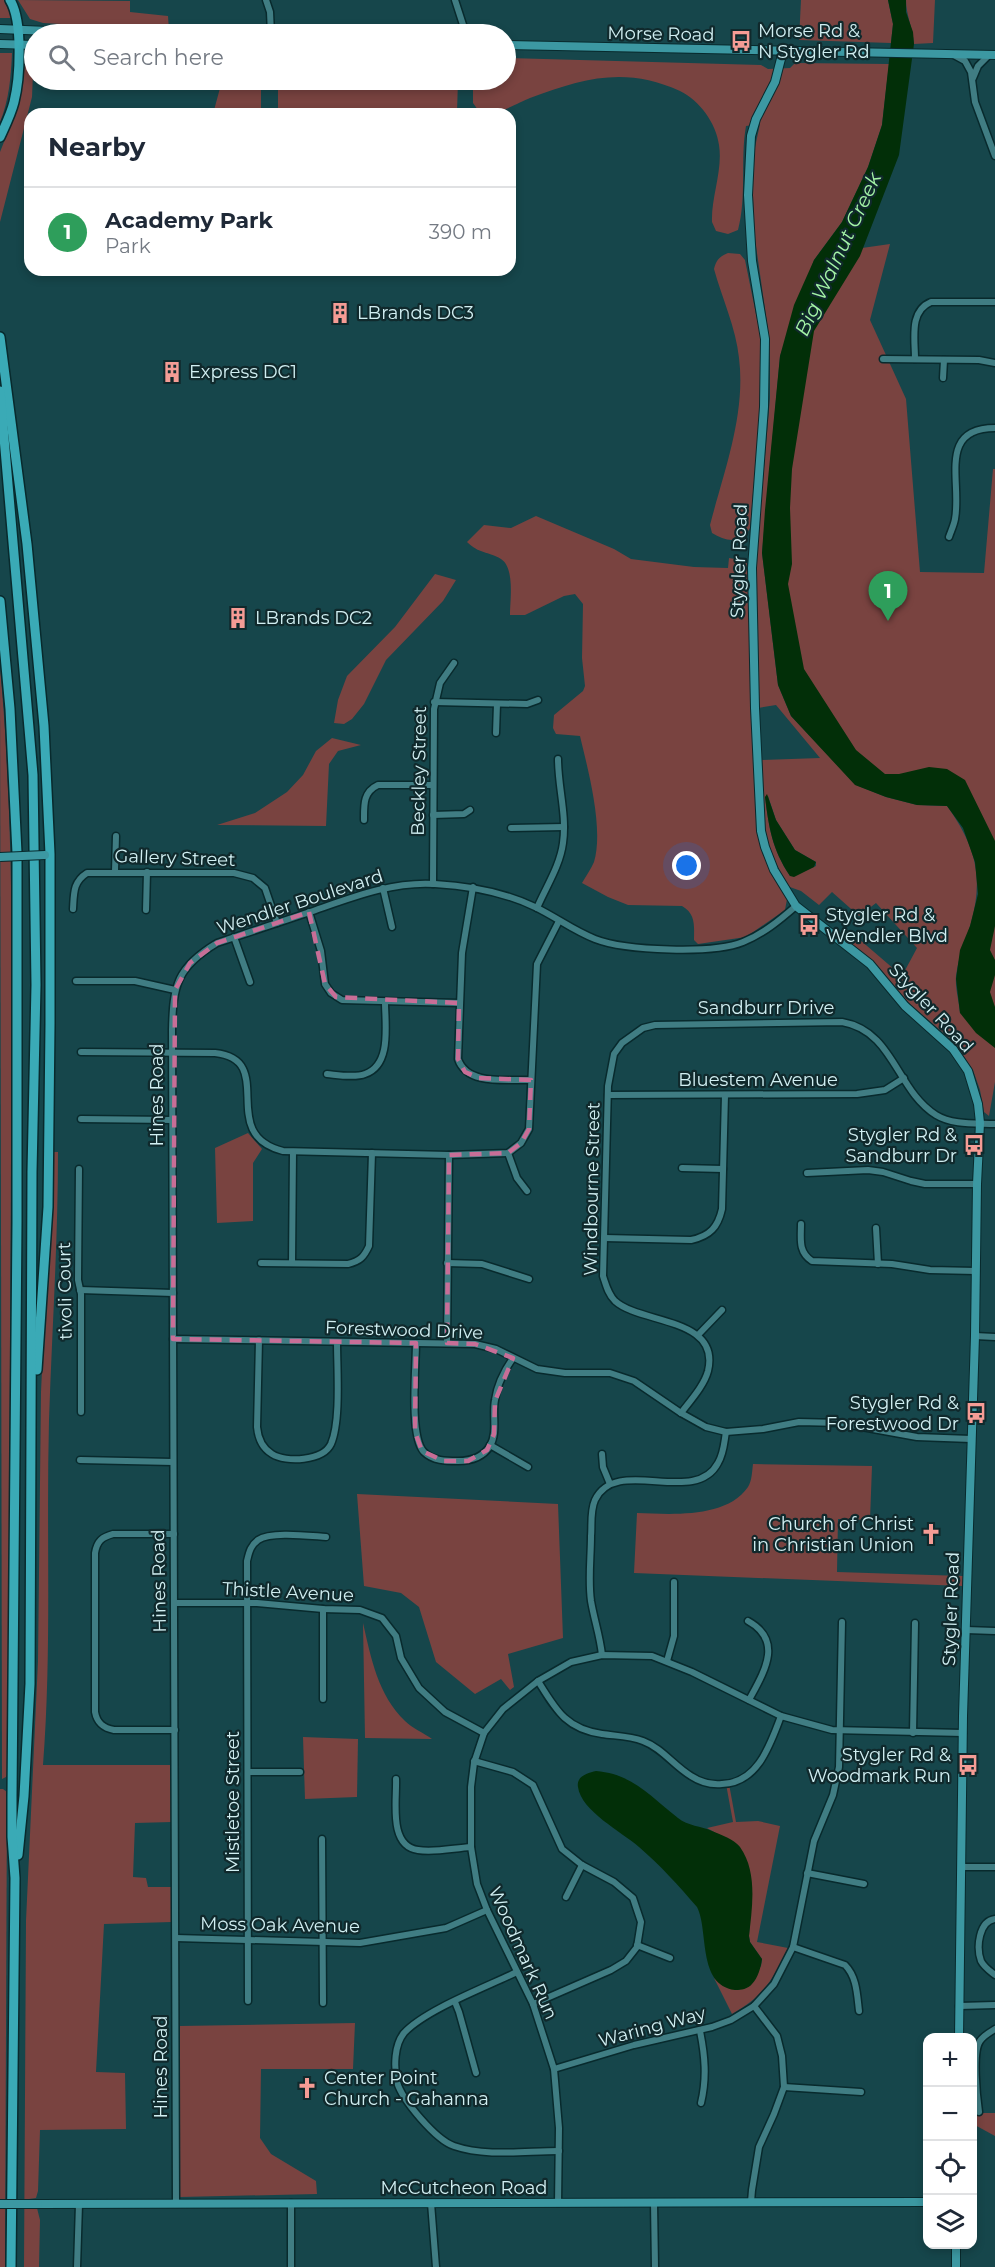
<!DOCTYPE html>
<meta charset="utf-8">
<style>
:root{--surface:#fff;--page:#f2f2f3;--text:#1f2937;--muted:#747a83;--line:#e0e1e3;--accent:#1a73e8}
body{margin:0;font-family:Montserrat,sans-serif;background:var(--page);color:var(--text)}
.controls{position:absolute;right:18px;bottom:18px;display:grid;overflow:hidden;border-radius:12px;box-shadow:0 3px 9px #0003}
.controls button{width:54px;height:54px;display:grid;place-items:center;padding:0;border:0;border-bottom:2px solid var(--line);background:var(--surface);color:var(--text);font:30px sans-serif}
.you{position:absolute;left:687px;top:866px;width:21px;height:21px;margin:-15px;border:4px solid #fff;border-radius:50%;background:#1a73e8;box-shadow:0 0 0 9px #1a73e833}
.badge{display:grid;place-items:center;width:39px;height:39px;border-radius:50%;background:var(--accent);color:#fff;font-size:20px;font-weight:700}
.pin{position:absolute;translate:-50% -50px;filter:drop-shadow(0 2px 3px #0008)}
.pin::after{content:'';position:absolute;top:32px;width:21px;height:18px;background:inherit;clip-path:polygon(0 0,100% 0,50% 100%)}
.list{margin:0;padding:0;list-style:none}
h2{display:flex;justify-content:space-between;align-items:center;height:78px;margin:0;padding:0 24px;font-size:26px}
h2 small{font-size:20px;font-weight:400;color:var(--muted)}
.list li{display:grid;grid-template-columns:39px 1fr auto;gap:18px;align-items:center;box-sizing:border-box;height:90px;padding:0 24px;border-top:2px solid var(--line)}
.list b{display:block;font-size:22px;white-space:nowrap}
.list p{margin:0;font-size:20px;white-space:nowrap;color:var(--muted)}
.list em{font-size:20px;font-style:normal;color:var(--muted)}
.icon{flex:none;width:33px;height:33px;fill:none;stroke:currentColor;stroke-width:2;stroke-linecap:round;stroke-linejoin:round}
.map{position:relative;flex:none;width:995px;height:2267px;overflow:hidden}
.search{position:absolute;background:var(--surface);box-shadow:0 3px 9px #0003;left:24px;top:24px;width:492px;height:66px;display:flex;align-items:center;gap:15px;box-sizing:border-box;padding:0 21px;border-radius:33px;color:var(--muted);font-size:22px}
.panel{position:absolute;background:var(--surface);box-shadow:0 3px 9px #0003;left:24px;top:108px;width:492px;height:168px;border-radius:18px}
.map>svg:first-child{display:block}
</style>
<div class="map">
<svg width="995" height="2267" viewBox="0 0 995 2267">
<rect width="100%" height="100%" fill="#16464b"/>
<!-- green -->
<g fill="#794340" fill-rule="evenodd">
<path d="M0 0H4L12 18H0Z"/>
<path d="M18 0 130 1V12L168 16 169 30 43 23 30 19Z"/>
<path d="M801 0H888L893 24 891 43 799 40Z"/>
<path d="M906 0H935L933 43 914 44C913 29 906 15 906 0Z"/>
<path d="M34 50 32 97 0 222V152L19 104 24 59 28 53Z"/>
<path d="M0 53H12C11 77 9 100 0 122Z"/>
<path d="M506 58 761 65 768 69 790 68 795 63 889 64 882 125 868 167 842 222 814 260 780 356 762 553 778 685 791 716 856 785 886 797 917 805 947 806C975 845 984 876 971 923 965 943 959 954 956 976 955 988 959 1001 960 1013L987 886 960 806 883 783 787 668 785 416 834 252 890 244 870 320 906 399 920 572 984 573 993 469H995V1082L989 1116 984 1112 980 1090 973 1070 955 1043 909 1003 869 958 843 939 847 934 852 933 902 976 917 948 876 903 859 916 832 892 819 905 801 891 787 886 768 846 765 830 759 760 820 758 776 705 758 708 754 584 770 398V364L769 337 754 232 752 161 760 124 746 126C740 160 747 196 738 230L728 234 716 231 712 222C711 197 723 170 719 145 716 123 700 101 680 91 626 66 583 78 530 98 520 102 501 113 491 113 488 113 482 111 478 110L473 103V80H506ZM768 796 776 820 795 850 816 862V866L794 876H790C772 849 769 828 765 797Z"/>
<path d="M218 80H261V114H213L220 88Z"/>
<path d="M278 80H458L457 112 456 114H278Z"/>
<path d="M728 253 740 254 745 260 763 349 761 401 750 528C742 544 726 542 712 533L710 525C724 471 746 414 739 358 736 328 722 298 714 269 716 260 720 256 728 253Z"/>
<path d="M536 516 614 549 631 559 694 567 728 568 729 558 746 561 749 570V626L759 835 768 863 787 899 785 910 746 937 698 944 694 940C694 926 696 914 682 906L628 905 608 897 582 883C586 876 591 869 594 862 604 828 588 770 580 736L556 734 553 728 554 715 583 691 585 686 582 658 583 604 575 594 564 596 525 615H510C510 600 515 568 501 559 488 551 479 554 467 542L484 525 511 528Z"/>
<path d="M435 574 456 580 443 601 386 660 364 704 352 719 344 724 334 723 338 700 347 676 395 627Z"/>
<path d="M0 668C9 763 11 858 12 953L8 1773 6 1777 2 1779Z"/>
<path d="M332 738 361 745 338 751 329 764 326 826 217 825 255 813 287 792 303 775 316 751Z"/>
<path d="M248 1133 262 1149 253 1163V1221L217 1223 215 1148Z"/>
<path d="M52 1152H58C58 1241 52 1330 49 1420 46 1535 52 1650 43 1765H171L172 1822 135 1823 133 1877 146 1878 148 1887H173L172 1922 104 1924 96 2072 125 2073 126 2129 40 2130 38 2191 36 2198 29 2199V2208H37L40 2220 39 2267H24L26 1921 38 1661 41 1392Z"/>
<path d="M753 1464 872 1466 870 1520 838 1519 837 1572 963 1576 962 1586 634 1573 637 1513C670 1514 726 1519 748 1487 752 1481 752 1471 753 1464Z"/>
<path d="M357 1494 558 1504 563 1638 508 1654 514 1687 510 1690 501 1679 475 1694 436 1662 419 1607 401 1593 364 1586Z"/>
<path d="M363 1623C371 1658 378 1695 405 1721 412 1728 424 1733 432 1739L365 1738Z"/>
<path d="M303 1737 358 1739 357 1797 305 1799Z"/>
<path d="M726 1784H729L736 1822 758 1821 780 1826 757 1942 788 1948C772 1981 764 1996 732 2014L714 1978 724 1986 739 1990 761 1966 762 1959 750 1942 749 1936 752 1885 739 1846 707 1828 733 1822Z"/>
<path d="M0 1789H3L7 1792 5 2267H0Z"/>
<path d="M355 2023 353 2069H261L260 2138 271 2154 316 2181 317 2194 180 2197V2026Z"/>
<path d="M972 2113H995V2136L973 2124Z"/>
</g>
<!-- water -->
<g fill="#022f08">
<path d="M888 0H906V12L913 32 914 44 899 155 860 256 814 331 792 469 790 508 792 564 788 584 804 669 856 750 885 774H899L929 767 947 769 965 780 995 841V926L990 950 995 960V975L990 992 995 1007V1048L976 1033 960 1013 956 979 960 950 970 926 978 894 975 862 963 828 947 806 917 805 886 797 855 785 791 716 778 685 762 553 765 510 780 356 794 305 814 260 842 222 868 167 882 125 893 24Z"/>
<path d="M767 794 776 820 795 850 816 862 814 867 794 877 790 876C772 849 769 828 765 797Z"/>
<path d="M596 1771C633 1774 651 1797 678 1818 688 1826 701 1826 712 1831 721 1835 734 1839 740 1847 758 1872 752 1908 749 1936L750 1942 762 1959C761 1967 758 1978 752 1984 748 1989 741 1990 735 1990 697 1985 709 1930 697 1907 679 1886 660 1865 639 1847 622 1832 581 1811 578 1787 576 1776 588 1773 596 1771Z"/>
</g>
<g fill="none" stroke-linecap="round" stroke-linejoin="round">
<defs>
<g id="minor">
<path d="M266 0 270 12 271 34"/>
<path d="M455 0 466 34"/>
<path d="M954 55 965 61 971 72 975 102 995 156"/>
<path d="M973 78 978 66 989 55"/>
<path d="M883 359 979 360 995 363"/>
<path d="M915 359C915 339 909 311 931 302H995"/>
<path d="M943 378 944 360"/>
<path d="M949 537C951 531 954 525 955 519 962 482 937 428 995 428"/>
<path d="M434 702 527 704 538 700"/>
<path d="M496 733 497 704"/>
<path d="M433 815 464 814 470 810"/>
<path d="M364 820C364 805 363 792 378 785H433"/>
<path d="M511 828 564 827"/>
<path d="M115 871 116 836"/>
<path d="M433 884 434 709 440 683 454 663"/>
<path d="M473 887 462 953 458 1059C467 1086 507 1079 531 1080"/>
<path d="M383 888 392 927"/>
<path d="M537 908C546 887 560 866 563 843 567 815 558 787 558 759"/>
<path d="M73 909C74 893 73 882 87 873H234L253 878 265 888 277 923"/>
<path d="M146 910 147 872"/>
<path d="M309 912 321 951 325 984 331 993 342 1000 459 1003"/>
<path d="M234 937 250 982"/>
<path d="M76 981H135L175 990"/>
<path d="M81 1052 215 1053C279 1060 215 1134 283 1151L449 1155 508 1153 521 1143 529 1129 537 964 559 921"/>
<path d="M327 1074C338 1075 355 1078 365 1074 392 1065 385 1024 385 1002"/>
<path d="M608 1095 857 1094 885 1090 904 1078"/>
<path d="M81 1119 172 1120"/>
<path d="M508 1153 517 1178 527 1191"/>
<path d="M682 1168 723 1169"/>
<path d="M79 1169 78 1280 81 1294V1412"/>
<path d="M807 1173 868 1170 883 1172 911 1181 925 1184H977"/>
<path d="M801 1224C801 1239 798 1252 812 1261L892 1264 930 1270 976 1271"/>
<path d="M876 1228 878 1264"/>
<path d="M605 1238 691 1240C710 1236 718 1227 722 1209L725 1095"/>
<path d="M261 1263 348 1264C360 1261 364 1257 369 1246L372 1153"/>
<path d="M292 1263 293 1152"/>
<path d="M447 1263 482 1264 529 1279"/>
<path d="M80 1290 173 1293"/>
<path d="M698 1335 722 1310"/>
<path d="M975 1336 995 1337"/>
<path d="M173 1339 475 1344 496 1349 537 1369 565 1373H610L634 1381 681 1413 706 1427 726 1432 763 1429 799 1422 840 1423 917 1437 971 1439"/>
<path d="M259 1340 257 1427C258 1438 262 1448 272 1454 286 1463 323 1461 331 1444 341 1421 337 1369 337 1342"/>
<path d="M416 1343C416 1366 409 1437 424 1452 433 1461 446 1461 458 1461 471 1461 483 1457 490 1446 498 1432 492 1415 495 1400 497 1385 504 1371 513 1358"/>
<path d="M447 1343 449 1155"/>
<path d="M681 1413C690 1401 704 1386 708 1371 721 1317 640 1324 615 1301 608 1294 606 1285 603 1276L608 1086 614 1054 622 1043 643 1028 655 1025 842 1022C894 1031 896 1090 936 1115 952 1125 976 1123 995 1124"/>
<path d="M490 1445 528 1467"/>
<path d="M602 1454 603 1467 610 1484"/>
<path d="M80 1460 173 1462"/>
<path d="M174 1534H113C102 1537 97 1541 95 1553V1712C97 1723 103 1728 114 1730H175"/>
<path d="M175 1603H257L323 1609 360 1610 382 1618 396 1636 401 1658 419 1688 445 1712 484 1733"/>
<path d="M748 1621C784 1641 764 1672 749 1700"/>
<path d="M966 1630 995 1631"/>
<path d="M602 1655C600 1636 594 1619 591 1601 588 1580 591 1557 591 1536 592 1525 590 1511 595 1500 616 1455 695 1507 718 1463 724 1453 724 1443 726 1432"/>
<path d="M667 1661 674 1636V1582"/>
<path d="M538 1681C556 1710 566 1729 602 1734 616 1736 630 1736 643 1741 662 1748 674 1766 691 1776 700 1782 711 1785 722 1784 758 1783 770 1745 781 1716"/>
<path d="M323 1699V1609"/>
<path d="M913 1733 915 1623"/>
<path d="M474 1761 513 1772 533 1785 562 1849 582 1865 614 1882 633 1898 641 1922 637 1947 626 1961 611 1970 533 2004"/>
<path d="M248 1772H300"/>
<path d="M396 1779C397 1800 388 1846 418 1850 434 1853 454 1848 471 1847"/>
<path d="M322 1839 323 2003"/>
<path d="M962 1867H995"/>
<path d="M807 1873 864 1884"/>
<path d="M566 1897 582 1865"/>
<path d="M995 1919C979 1921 976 1947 981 1961 984 1967 990 1971 995 1975"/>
<path d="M176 1938 360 1943 446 1928 487 1910"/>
<path d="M637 1945 670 1958"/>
<path d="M793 1947 845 1965C857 1977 857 1995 859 2011"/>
<path d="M517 1972C486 1987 425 2010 404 2033 394 2045 394 2067 397 2082 402 2100 436 2140 454 2146 486 2157 525 2151 559 2151"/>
<path d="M248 2001 247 1561C249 1553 250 1546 258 1540 271 1531 310 1536 326 1537"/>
<path d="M455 2002 459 2012 476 2073"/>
<path d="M959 2006 995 2005"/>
<path d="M700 2031C705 2056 707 2078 701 2103"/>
<path d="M554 2069 634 2045 712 2027 731 2020 754 2006 774 1984 793 1947 814 1841 833 1795 839 1767 842 1622"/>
<path d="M784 2087 861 2092"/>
<path d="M979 2112C977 2098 972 2052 980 2041 983 2036 990 2032 995 2029"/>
<path d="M751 2202 752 2190 759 2147 774 2114 784 2087 782 2056 777 2036 754 2006"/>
<path d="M176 2203 172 1030C173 985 177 967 217 943 247 933 277 923 307 913 348 899 391 881 435 884 469 886 504 892 535 907 556 917 574 931 595 939 626 951 714 954 743 942 763 934 780 920 796 906"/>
<path d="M431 2203 436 2267"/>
<path d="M558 2203 559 2128 554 2069 533 2004 487 1910 477 1884 471 1847V1787L474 1763 484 1733 503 1709 538 1681 571 1662 602 1655 652 1656 692 1672 781 1716 832 1730 963 1733"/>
<path d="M654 2203 655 2267"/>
<path d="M77 2267 79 2204"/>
<path d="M291 2267V2203"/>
</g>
<g id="major">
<path d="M0 29 121 34"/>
<path d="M0 44 34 45"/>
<path d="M506 45 995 55"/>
<path d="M783 51 775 82 756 119 751 136 748 195 752 261 765 339 764 407 752 568 755 708 761 831 765 847 774 870 796 906 870 964 905 1006 953 1049 968 1071 978 1104 980 1123 977 1184 975 1336 963 1716 959 2038"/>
<path d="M38 2204 928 2202"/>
<path d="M956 2267V2244"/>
</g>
<g id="highway">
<path d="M0 137C5 126 11 114 14 102 20 78 23 21 10 0"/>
<path d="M0 337 27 544 44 726 50 854V1024L48 1207 37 1370"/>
<path d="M0 391 33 775 36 985 32 1172 30 1684 24 1796 18 1855"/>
<path d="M0 601 10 709 17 853V1222L12 1797V1837L15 1878 11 2267"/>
</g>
</defs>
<!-- minor casing -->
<use href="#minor" stroke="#082a2d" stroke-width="9"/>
<!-- major casing -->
<use href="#major" stroke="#082a2d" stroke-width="10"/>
<!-- highway casing -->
<use href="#highway" stroke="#082a2d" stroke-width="12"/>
<!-- minor -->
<use href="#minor" stroke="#407d83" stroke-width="6"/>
<!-- major -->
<use href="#major" stroke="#3c98a2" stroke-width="8"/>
<!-- highway -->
<use href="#highway" stroke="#3aaab6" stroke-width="9"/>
<defs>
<g id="major-bridge">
<path d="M0 857 45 855"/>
<path d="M0 2204H38"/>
</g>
</defs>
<!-- major-bridge casing -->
<use href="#major-bridge" stroke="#082a2d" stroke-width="10" stroke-linecap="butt"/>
<!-- major-bridge -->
<use href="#major-bridge" stroke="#3c98a2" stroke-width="8"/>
</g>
<!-- marked area -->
<path fill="none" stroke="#c86e97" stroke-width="4.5" stroke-dasharray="12 8" stroke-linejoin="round" d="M309 912 325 984 336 997 459 1003 458 1059 465 1072 479 1078 531 1080 529 1129 521 1143 508 1153 449 1155 447 1343 475 1344 513 1358 495 1401 494 1434 487 1450 468 1461H444L422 1451 415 1432 416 1343 173 1339 175 990 190 963 217 943Z"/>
<!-- icons -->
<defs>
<symbol id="bus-bare" viewBox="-9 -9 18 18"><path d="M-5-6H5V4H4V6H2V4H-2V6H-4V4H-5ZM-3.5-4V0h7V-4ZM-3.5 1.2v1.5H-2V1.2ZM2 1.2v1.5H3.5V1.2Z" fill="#f59c95" stroke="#10292c" stroke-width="2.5" paint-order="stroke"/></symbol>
<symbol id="building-bare" viewBox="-9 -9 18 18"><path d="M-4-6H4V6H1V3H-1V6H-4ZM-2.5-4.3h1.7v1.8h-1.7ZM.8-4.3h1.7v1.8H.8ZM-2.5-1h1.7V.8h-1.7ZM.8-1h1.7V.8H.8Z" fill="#f59c95" stroke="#10292c" stroke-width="2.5" paint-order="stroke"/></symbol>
<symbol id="church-bare" viewBox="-9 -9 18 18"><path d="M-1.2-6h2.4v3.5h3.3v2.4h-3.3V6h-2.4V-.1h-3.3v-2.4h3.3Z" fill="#f59c95" stroke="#10292c" stroke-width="2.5" paint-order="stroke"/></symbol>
</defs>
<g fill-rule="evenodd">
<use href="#bus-bare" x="726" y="26" width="30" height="30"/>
<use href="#building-bare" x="325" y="298" width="30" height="30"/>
<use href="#building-bare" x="157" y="357" width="30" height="30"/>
<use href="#building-bare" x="223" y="603" width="30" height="30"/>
<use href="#bus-bare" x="794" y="910" width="30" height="30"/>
<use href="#bus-bare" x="959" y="1130" width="30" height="30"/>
<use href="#bus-bare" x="961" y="1398" width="30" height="30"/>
<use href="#church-bare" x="916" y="1519" width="30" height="30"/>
<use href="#bus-bare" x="953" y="1750" width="30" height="30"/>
<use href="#church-bare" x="292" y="2073" width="30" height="30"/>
</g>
<g text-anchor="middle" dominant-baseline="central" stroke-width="4.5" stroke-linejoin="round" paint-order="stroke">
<!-- poi labels -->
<g font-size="18" fill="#d1eff2" stroke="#10292c" text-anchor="start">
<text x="758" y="31">Morse Rd &amp;<tspan x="758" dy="21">N Stygler Rd</tspan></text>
<text x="357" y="313">LBrands DC3</text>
<text x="189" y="372">Express DC1</text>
<text x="255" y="618">LBrands DC2</text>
<text x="826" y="915">Stygler Rd &amp;<tspan x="826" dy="21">Wendler Blvd</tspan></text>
<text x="957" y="1135" text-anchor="end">Stygler Rd &amp;<tspan x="957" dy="21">Sandburr Dr</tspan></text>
<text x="959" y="1403" text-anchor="end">Stygler Rd &amp;<tspan x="959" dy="21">Forestwood Dr</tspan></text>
<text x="914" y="1524" text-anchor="end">Church of Christ<tspan x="914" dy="21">in Christian Union</tspan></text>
<text x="951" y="1755" text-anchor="end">Stygler Rd &amp;<tspan x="951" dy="21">Woodmark Run</tspan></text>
<text x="324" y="2078">Center Point<tspan x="324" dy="21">Church - Gahanna</tspan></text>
</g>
<!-- street labels -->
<g font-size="18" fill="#d1eff2" stroke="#10292c">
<text transform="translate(661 34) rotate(1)">Morse Road</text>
<text transform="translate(739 561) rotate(-88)">Stygler Road</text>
<text transform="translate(419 771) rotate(-89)">Beckley Street</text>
<text transform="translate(175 858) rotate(2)">Gallery Street</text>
<text transform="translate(300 902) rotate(-18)">Wendler Boulevard</text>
<text x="766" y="1008">Sandburr Drive</text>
<text transform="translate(931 1008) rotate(47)">Stygler Road</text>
<text x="758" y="1080">Bluestem Avenue</text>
<text transform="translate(157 1095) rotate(-90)">Hines Road</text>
<text transform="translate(592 1189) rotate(-89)">Windbourne Street</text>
<text transform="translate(65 1291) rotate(-91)">tivoli Court</text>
<text transform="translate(404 1330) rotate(2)">Forestwood Drive</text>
<text transform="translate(159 1581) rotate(-91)">Hines Road</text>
<text transform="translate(288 1592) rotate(3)">Thistle Avenue</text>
<text transform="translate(951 1609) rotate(-88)">Stygler Road</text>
<text transform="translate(233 1802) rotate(-90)">Mistletoe Street</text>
<text transform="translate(280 1925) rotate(1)">Moss Oak Avenue</text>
<text transform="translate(523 1953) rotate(66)">Woodmark Run</text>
<text transform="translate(652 2027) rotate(-15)">Waring Way</text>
<text transform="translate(161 2067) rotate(-90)">Hines Road</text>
<text x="464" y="2188">McCutcheon Road</text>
</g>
<!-- water labels -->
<g font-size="20" font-style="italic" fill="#a4f4a6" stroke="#10292c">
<text transform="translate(838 254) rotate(-65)">Big Walnut Creek</text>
</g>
</g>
</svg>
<div class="controls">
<button>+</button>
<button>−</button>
<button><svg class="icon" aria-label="locate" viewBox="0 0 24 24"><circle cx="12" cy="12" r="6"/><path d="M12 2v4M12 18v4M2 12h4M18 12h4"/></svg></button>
<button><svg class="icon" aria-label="layers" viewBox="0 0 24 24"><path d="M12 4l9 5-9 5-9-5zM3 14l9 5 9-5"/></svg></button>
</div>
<div class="you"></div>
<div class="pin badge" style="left:888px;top:621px;background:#2e9e5b">1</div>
<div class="search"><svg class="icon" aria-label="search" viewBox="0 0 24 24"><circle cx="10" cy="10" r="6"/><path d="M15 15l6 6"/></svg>Search here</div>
<section class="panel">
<h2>Nearby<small></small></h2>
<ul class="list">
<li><span class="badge" style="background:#2e9e5b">1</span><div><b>Academy Park</b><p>Park</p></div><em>390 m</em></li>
</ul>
</section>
</div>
